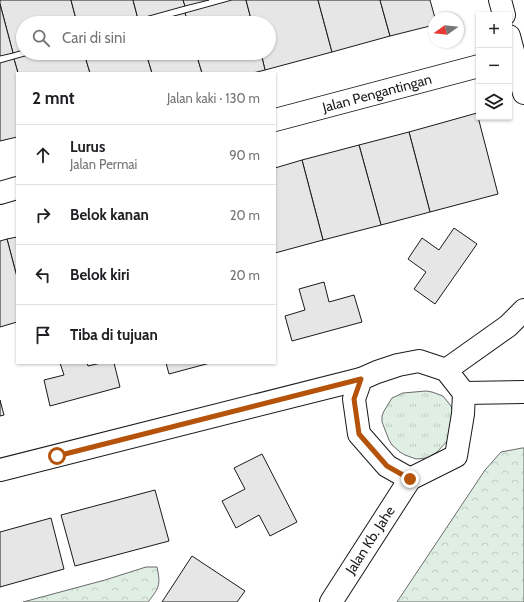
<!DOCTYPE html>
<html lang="id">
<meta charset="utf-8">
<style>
:root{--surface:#fff;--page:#f2f2f2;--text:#202124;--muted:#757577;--line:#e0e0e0}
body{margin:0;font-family:Cabin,sans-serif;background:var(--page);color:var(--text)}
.controls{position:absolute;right:12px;top:12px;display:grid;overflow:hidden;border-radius:0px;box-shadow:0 1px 3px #0004}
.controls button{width:36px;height:36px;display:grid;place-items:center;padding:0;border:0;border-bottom:1px solid var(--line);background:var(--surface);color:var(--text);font:20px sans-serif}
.compass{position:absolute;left:428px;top:12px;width:36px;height:36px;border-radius:50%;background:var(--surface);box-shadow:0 1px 3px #0004;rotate:255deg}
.stop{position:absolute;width:12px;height:12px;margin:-9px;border:3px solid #b45309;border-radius:50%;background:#fff}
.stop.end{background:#b45309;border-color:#fff;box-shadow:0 1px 4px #0008}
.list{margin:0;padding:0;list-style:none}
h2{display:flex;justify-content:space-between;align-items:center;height:52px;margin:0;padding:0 16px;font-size:17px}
h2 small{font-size:13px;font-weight:400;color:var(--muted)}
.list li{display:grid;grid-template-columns:26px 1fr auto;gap:12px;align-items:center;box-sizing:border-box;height:60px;padding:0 16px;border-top:1px solid var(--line)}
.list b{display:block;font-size:15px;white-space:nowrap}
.list p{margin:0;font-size:13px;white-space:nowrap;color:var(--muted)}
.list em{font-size:13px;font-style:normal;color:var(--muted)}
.icon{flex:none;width:22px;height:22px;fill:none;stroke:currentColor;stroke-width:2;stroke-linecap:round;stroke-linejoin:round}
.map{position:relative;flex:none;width:524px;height:602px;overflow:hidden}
.search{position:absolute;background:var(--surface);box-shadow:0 1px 3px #0004;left:16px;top:16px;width:260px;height:44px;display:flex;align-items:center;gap:10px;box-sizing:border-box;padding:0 14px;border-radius:22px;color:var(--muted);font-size:15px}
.panel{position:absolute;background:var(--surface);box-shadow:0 1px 3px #0004;left:16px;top:72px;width:260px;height:292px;border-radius:0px}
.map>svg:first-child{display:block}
</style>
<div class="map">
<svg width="524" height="602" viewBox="0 0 524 602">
<defs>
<pattern id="grass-tufts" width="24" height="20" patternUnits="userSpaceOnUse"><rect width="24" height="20" fill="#e0efe3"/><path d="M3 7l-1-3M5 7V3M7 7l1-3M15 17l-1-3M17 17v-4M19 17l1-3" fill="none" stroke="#c0ccc2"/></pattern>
<pattern id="forest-crowns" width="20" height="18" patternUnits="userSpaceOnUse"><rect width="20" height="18" fill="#e0efe3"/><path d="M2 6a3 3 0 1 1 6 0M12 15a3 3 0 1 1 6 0" fill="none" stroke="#c0ccc2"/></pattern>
</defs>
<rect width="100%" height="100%" fill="#fff"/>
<!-- grass -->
<path fill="url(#grass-tufts)" stroke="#6a6a6a" d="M426 391 432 392 443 396 451 406 453 411 449 439 437 452 427 458 416 459 405 455 400 452 392 445 389 440 382 422V416L384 411 392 398 403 393Z"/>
<!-- forest -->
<g fill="url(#forest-crowns)" stroke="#6a6a6a">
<path d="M522 448H524V602H397L485 470 501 452Z"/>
<path d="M146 567H157C161 585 159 588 148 602H23L105 580Z"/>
</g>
<!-- building -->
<g fill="#e6e6e6" stroke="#1a1a1a">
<path d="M0 0H71L77 23H23V50L13 53 0 4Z"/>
<path d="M71 0H133L138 19 124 23H77Z"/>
<path d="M133 0H183L185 6 138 19Z"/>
<path d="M183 0H209L185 6Z"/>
<path d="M232 0H246L252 23H188L185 13Z"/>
<path d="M246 0H318L332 52 265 70 261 53H269V23H252Z"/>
<path d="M318 0H380L390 36 332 52Z"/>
<path d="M380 0H430L435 18 434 25 390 36Z"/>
<path d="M0 4 13 53 0 56Z"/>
<path d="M185 13 188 23H148Z"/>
<path d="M36 53H84L90 73H18L14 59Z"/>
<path d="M84 53H146L152 73H90Z"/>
<path d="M146 53H196L202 73H152Z"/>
<path d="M196 53H261L265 70 253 73H202Z"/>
<path d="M14 59 18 73H17V137L0 141V63Z"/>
<path d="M477 113 498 194 430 212 409 132Z"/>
<path d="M409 132 430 212 381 225 359 145Z"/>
<path d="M359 145 381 225 323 240 302 160Z"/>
<path d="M302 160 323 240 275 253V168Z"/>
<path d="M454 228 477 244 435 304 414 289 426 272 408 259 422 238 439 250Z"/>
<path d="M17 237V277L7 239Z"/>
<path d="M7 239 17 277V322L0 327V241Z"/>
<path d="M324 282 329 302 354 295 362 322 292 341 285 316 305 310 299 289Z"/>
<path d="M60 363H87L88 366 101 363H114L120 387 50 406 44 380 64 375Z"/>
<path d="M166 363H210L169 374Z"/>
<path d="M0 400 4 415 0 416Z"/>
<path d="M262 454 297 522 270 536 259 515 236 528 222 501 245 489 234 468Z"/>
<path d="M155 490 169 541 75 566 61 515Z"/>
<path d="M51 518 64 569 0 587V532Z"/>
<path d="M192 556 245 591 237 602H162Z"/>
</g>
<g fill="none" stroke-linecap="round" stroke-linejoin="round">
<defs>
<g id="minor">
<path d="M500 0 504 15"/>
<path d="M509 36 524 93"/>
<path d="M275 120 479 66"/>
<path d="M0 193 17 188"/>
<path d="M419 361 446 370 464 393 463 414 456 456 410 479 387 466 359 434 354 399 361 379 377 372 398 365Z"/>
<path d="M446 370 508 326 524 310"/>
<path d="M464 393 524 392"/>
<path d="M0 470 361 379"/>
<path d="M331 602 410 479"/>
</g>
</defs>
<!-- minor casing -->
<use href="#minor" stroke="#1a1a1a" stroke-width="24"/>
<!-- minor -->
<use href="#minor" stroke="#fff" stroke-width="22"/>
</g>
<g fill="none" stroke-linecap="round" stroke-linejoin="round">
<!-- route -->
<path stroke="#b45309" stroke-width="5" d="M57 456 361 379 354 399 359 434 387 466 410 479"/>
</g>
<g text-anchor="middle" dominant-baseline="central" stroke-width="3" stroke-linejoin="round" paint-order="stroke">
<!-- street labels -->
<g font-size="14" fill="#1a1a1a" stroke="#fff">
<text transform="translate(377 93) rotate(-15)">Jalan Pengantingan</text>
<text transform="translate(370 540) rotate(-57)">Jalan Kb. Jahe</text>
</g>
</g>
</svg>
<div class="controls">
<button>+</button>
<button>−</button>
<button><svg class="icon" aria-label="layers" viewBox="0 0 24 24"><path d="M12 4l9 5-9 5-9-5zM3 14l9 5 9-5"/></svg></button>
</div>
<svg class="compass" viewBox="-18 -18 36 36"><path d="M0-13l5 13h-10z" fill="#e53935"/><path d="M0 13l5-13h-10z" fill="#757577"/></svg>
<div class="stop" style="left:57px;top:456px"></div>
<div class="stop end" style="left:410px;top:479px"></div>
<div class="search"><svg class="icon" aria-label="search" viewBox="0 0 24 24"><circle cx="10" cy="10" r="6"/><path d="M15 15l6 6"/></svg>Cari di sini</div>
<section class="panel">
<h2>2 mnt<small>Jalan kaki · 130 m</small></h2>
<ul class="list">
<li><svg class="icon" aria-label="ahead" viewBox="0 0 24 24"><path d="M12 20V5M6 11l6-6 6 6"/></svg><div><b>Lurus</b><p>Jalan Permai</p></div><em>90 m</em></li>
<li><svg class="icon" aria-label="right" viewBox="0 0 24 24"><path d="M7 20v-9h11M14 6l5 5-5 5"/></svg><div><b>Belok kanan</b></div><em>20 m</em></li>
<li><svg class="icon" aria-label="left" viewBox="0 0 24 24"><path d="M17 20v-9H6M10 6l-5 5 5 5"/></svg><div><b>Belok kiri</b></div><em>20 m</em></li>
<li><svg class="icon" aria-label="arrive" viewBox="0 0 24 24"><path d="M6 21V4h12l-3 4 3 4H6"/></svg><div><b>Tiba di tujuan</b></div></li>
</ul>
</section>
</div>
